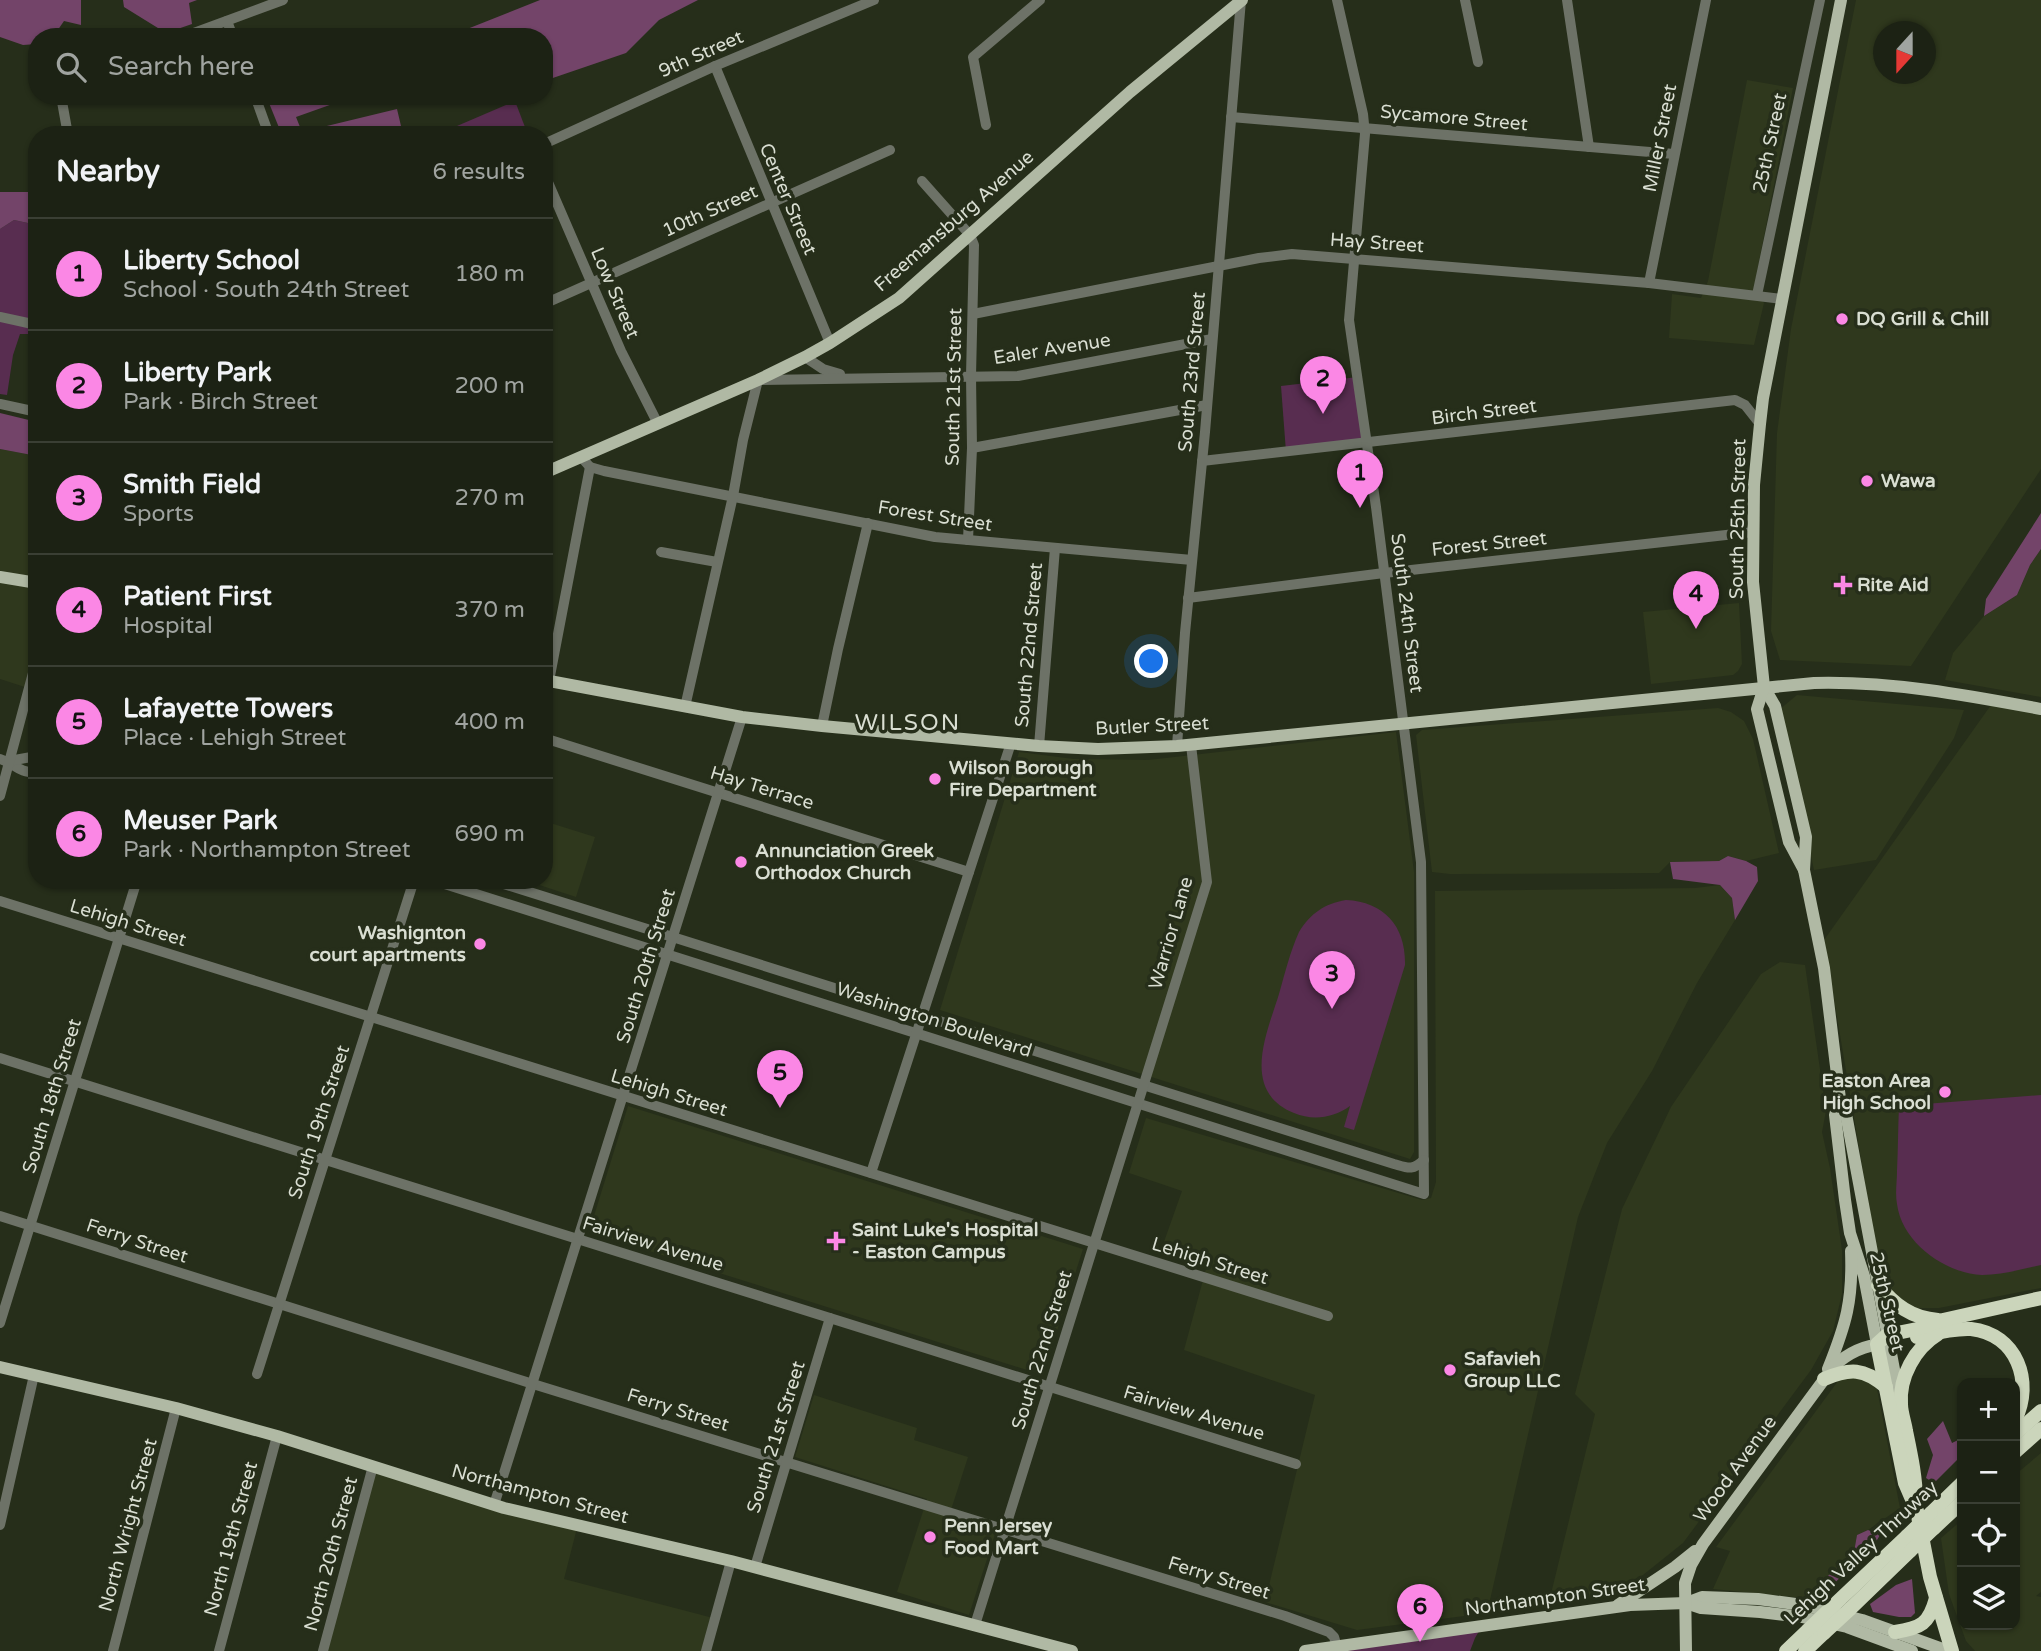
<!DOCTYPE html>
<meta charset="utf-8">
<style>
:root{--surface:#1c2214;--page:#292f22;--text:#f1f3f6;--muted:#a0a4a0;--line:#3a3f34;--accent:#fb87e5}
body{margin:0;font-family:"Varela Round",sans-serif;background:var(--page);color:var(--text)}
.controls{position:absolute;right:21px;bottom:21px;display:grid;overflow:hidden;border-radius:14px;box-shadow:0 2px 5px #0004}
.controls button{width:63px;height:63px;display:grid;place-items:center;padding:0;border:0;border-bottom:2px solid var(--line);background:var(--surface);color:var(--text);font:35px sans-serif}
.compass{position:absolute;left:1873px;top:21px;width:63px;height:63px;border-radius:50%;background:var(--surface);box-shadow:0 2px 5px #0004;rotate:201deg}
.you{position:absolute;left:1152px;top:662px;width:24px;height:24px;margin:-18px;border:5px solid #fff;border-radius:50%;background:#1a73e8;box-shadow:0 0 0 10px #1a73e833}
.badge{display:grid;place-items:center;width:46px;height:46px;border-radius:50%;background:var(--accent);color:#111;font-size:23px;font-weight:700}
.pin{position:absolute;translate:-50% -58px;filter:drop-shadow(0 2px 4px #0008)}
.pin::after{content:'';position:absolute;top:37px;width:24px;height:21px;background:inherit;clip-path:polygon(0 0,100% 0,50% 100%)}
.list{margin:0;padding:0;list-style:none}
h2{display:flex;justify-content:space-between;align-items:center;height:91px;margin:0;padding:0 28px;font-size:30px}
h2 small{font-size:23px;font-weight:400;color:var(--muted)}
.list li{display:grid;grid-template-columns:46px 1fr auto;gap:21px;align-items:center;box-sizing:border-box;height:112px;padding:0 28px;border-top:2px solid var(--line)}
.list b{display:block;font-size:26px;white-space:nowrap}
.list p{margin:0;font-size:23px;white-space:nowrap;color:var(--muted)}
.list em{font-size:23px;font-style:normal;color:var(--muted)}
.icon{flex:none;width:38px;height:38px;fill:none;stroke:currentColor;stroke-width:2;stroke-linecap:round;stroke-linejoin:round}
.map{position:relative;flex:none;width:2041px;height:1651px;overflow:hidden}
.search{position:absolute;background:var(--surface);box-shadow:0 2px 5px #0004;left:28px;top:28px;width:525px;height:77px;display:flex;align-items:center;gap:18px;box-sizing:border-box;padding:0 24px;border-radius:28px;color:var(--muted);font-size:26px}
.panel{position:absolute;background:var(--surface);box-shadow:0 2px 5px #0004;left:28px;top:126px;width:525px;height:763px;border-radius:28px}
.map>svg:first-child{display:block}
</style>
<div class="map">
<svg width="2041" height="1651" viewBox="0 0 2041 1651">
<rect width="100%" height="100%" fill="#262e1a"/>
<!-- built -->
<g fill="#2f381d" fill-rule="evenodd">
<path d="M1856 0H2041V469L1911 666 1780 660 1771 631 1777 433 1791 329ZM1884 32H1926V74H1884Z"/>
<path d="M1747 80 1793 88 1754 287 1764 303 1754 345 1669 338 1672 294 1701 298 1708 281Z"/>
<path d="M0 449 37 456V657L28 688 0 679Z"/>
<path d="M2041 549V697L1945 680 1953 653 1984 616 2017 595 2030 565Z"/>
<path d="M1739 603 1742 664 1738 671 1733 675 1651 684 1643 612Z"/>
<path d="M1797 695 1964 710 1954 738 1876 860 1814 870 1779 710Z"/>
<path d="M1991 705 2041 714V1288L1939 1308H1909L1882 1284 1824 940Z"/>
<path d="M1718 708 1731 712 1744 721 1753 739 1779 853 1746 861 1728 856 1719 861 1670 862 1659 873 1450 874 1432 872 1416 735 1422 730Z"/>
<path d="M1396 732 1414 872V1152L1410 1159 940 1010 1019 752 1074 759 1148 760Z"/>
<path d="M544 821 595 837 576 897 524 880H544Z"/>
<path d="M1720 885 1732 898 1735 920 1697 983 1652 1071 1607 1143 1578 1217 1487 1613 1357 1630 1265 1602 1315 1395 1184 1350 1206 1269 1160 1253 1182 1191 1129 1173 1146 1118 1422 1200 1431 1198 1436 1182 1435 891 1695 888Z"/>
<path d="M1780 962 1805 965 1826 1111 1822 1132 1830 1168 1842 1250V1294L1833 1331 1811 1370 1683 1543 1643 1575 1597 1597 1549 1602 1595 1414 1575 1394 1622 1209 1671 1107 1761 974Z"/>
<path d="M628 1106 1083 1249 1043 1375 589 1232Z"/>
<path d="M1849 1377 1867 1381 1877 1389 1900 1508 1868 1530 1857 1535 1854 1552 1804 1598 1713 1589 1730 1551 1716 1547 1838 1381Z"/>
<path d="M814 1395 917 1428 914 1440 968 1457 951 1510 998 1525 969 1615 897 1592 927 1499 795 1457Z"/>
<path d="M2041 1453V1592L2036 1596 2041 1597V1651H1975L1966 1641 1949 1594 1941 1538 1962 1520V1625H2015V1475Z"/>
<path d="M369 1468 577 1528 564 1579 717 1619 707 1651H318Z"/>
</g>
<!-- green -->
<g fill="#582d50">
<path d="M515 101 528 135H436Z"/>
<path d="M14 220 37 225V334H20L13 355 7 395 0 394V229Z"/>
<path d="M1358 377 1367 443 1286 452 1281 386Z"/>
<path d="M1346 900C1385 902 1406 927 1405 965L1354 1130 1344 1127 1350 1106C1333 1118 1313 1121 1294 1113 1240 1091 1267 1033 1279 994 1285 973 1290 952 1299 932 1311 913 1324 904 1346 900Z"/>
<path d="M2041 1095V1265C2022 1269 2002 1275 1982 1275 1945 1273 1902 1243 1897 1204 1895 1193 1897 1182 1897 1171 1898 1150 1898 1128 1899 1106Z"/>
<path d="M1482 1626 1475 1638 1470 1651H1305Z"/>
</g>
<!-- forest -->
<g fill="#734469">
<path d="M0 0H81V25L64 21 53 37H37V44L23 45 0 37Z"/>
<path d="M123 0H197L189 3 192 24 166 33 124 7Z"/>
<path d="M540 0H698L659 20 626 53 544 81V37H447Z"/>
<path d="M288 96H355L296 117 302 132 397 109 401 126 381 135H282L269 103Z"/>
<path d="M0 192H37V225L14 220 0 229Z"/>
<path d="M0 413 37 422V456L0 449Z"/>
<path d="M2041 513V549L2030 565 2017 595 1984 616 1986 599Z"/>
<path d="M1728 856 1746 861 1757 867 1758 881 1735 920 1732 898 1720 885 1673 879 1670 862 1719 861Z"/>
<path d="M1943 1421 1952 1443 1962 1438V1455L1934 1483 1926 1478 1933 1455 1927 1439Z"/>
<path d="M1868 1530 1880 1535 1877 1540 1817 1601 1804 1598 1854 1552 1857 1535Z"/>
<path d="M1912 1579 1915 1613 1911 1617H1899L1873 1612 1870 1604 1896 1585Z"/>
</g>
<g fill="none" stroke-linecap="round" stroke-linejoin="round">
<!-- minor -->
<g stroke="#6d7267" stroke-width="10">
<path d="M1465 0 1478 62"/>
<path d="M1567 0 1589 147"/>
<path d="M227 21 233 37"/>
<path d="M183 37 283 0"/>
<path d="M715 66 830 343"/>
<path d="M61 96 68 135"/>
<path d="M255 96 269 135"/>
<path d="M1231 117 1674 154"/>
<path d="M986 125 973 57 1040 0"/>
<path d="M544 144 715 66 874 0"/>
<path d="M544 173 621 351 658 424"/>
<path d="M922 181 970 235 974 245 971 376 972 448 968 540"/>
<path d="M1649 283 1706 0"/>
<path d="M1757 295 1820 0"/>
<path d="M544 304 890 150"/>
<path d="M973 314 1259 258 1292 254 1649 283 1782 299"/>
<path d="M0 317 37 325"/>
<path d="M805 357 823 369 840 374"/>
<path d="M0 404 37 412"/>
<path d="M972 448 1207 405"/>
<path d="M582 458 590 467 604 471 935 537 1192 560"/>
<path d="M1202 461 1735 400 1745 405 1760 424"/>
<path d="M661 552 717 562"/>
<path d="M1188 598 1384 573 1753 532"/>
<path d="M549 681 590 467"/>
<path d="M685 707 733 496 743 440 758 380 1018 376 1212 339"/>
<path d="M822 726 838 649 868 523"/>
<path d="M544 738 969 872"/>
<path d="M1039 746 1055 548"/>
<path d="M1177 746 1185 633 1205 432 1241 0"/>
<path d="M0 759C17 764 16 772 37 773"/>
<path d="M9 761 37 756"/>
<path d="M0 796 37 658"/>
<path d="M432 880 1424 1194 1421 862 1376 507 1349 320 1365 134 1363 114 1337 0"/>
<path d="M491 880 1394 1164C1408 1168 1412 1171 1424 1160"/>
<path d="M0 901 1328 1316"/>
<path d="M0 1058 1296 1464"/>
<path d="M871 1173 1011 743"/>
<path d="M0 1216 533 1384 1285 1616 1329 1632 1334 1637 1337 1647"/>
<path d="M0 1323 137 880"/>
<path d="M257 1374 414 880"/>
<path d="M494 1505 742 717"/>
<path d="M0 1525 34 1375"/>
<path d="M755 1567 830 1318"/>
<path d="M975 1625 1207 882 1191 745"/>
<path d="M113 1651 176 1408"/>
<path d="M219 1651 277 1436"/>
<path d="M323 1651 373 1466"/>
<path d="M706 1651 731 1561"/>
</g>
<!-- major -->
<g stroke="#b0b9a4" stroke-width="12">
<path d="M1841 0 1763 398 1760 424 1754 485 1753 582 1764 687 1775 706 1806 837 1804 870 1824 968 1840 1099 1846 1114 1899 1396"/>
<path d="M544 473 758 380 805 357 830 343 899 298 1130 92 1242 0"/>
<path d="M0 577 37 583"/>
<path d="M544 680 742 717 822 726 1039 746 1098 749 1177 746 1814 683C1891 681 1966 695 2041 709"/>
<path d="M1764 687 1757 709 1789 842 1804 870"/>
<path d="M1840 1099 1835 1115 1845 1200 1850 1233 1864 1276 1877 1344"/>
<path d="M0 1367 176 1408 277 1436 504 1508 731 1561 1072 1651"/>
<path d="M1828 1369C1846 1324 1853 1301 1851 1251"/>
<path d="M1686 1603 1702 1597 1758 1599 1803 1605 1862 1620 1948 1651"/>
<path d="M1618 1605 1675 1567 1695 1551"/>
<path d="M1305 1651 1630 1605 1686 1603 1701 1608 1760 1612 1802 1617 1847 1627 1912 1651"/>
<path d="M1686 1651 1685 1583 1691 1565 1703 1544 1834 1366C1848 1353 1865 1345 1884 1344"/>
</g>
<!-- highway -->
<g stroke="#cbd5bb" stroke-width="14">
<path d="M1878 1285C1895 1305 1911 1318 1938 1320"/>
<path d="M1917 1337C1935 1333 1953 1328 1971 1329 2017 1334 2034 1382 2015 1420"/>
<path d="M1824 1379C1850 1368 1864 1368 1886 1387"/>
<path d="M2015 1434 2041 1411"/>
<path d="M2015 1452 2041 1429"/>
<path d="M1916 1502C1916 1478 1911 1455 1906 1431 1905 1423 1901 1413 1901 1404 1899 1377 1915 1348 1938 1334"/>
<path d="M1931 1513 1962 1483"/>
<path d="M1934 1528 1962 1502"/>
<path d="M1834 1605 1907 1536"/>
<path d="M1850 1609 1910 1551"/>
<path d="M1895 1632C1921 1628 1929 1624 1936 1598"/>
<path d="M1786 1651 1808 1630"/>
<path d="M1805 1651 1824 1633"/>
<path d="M1952 1651 1930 1577 1917 1511 1905 1483 1877 1344 1887 1335 1917 1329 1943 1320 2041 1298"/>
</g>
<!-- highway-bridge -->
<g stroke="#cbd5bb" stroke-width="14">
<path d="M1907 1536 1931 1513"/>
<path d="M1910 1551 1934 1528"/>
<path d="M1808 1630 1834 1605"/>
<path d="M1824 1633 1850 1609"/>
</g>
</g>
<!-- markers -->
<g fill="#fb87e5" stroke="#262e1a" stroke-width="2.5">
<circle cx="1842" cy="319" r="7"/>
<circle cx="1867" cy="481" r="7"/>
<path d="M1839.5 574.5h7v7h7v7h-7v7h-7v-7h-7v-7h7z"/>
<circle cx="935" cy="779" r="7"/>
<circle cx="741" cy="862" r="7"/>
<circle cx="480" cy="944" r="7"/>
<circle cx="1945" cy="1092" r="7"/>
<path d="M832.5 1230.5h7v7h7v7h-7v7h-7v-7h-7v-7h7z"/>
<circle cx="1450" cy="1370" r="7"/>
<circle cx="930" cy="1537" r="7"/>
</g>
<g text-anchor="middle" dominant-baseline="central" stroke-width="7" stroke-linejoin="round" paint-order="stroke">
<!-- street labels -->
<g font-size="19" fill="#d9ded2" stroke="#262e1a">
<text transform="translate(701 54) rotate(-24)">9th Street</text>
<text transform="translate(1454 118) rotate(5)">Sycamore Street</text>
<text transform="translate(1660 138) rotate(-79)">Miller Street</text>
<text transform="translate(1770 143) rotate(-78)">25th Street</text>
<text transform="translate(788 199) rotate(67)">Center Street</text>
<text transform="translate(710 211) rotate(-24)">10th Street</text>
<text transform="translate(954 221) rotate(-41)">Freemansburg Avenue</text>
<text transform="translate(1377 243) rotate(4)">Hay Street</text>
<text transform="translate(615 293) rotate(67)">Low Street</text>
<text transform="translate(1052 349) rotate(-9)">Ealer Avenue</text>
<text transform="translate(1192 372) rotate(-85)">South 23rd Street</text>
<text transform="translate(954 387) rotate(-89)">South 21st Street</text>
<text transform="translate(1484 412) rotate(-7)">Birch Street</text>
<text transform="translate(935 516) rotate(9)">Forest Street</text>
<text transform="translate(1738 519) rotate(-89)">South 25th Street</text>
<text transform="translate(1489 544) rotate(-6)">Forest Street</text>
<text transform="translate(1407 613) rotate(83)">South 24th Street</text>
<text transform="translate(1029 645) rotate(-85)">South 22nd Street</text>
<text transform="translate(1152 726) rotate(-3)">Butler Street</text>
<text transform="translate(762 788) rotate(17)">Hay Terrace</text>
<text transform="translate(128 923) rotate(17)">Lehigh Street</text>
<text transform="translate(1171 933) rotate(-74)">Warrior Lane</text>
<text transform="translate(646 966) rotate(-73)">South 20th Street</text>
<text transform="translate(934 1020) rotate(18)">Washington Boulevard</text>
<text transform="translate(669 1093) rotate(17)">Lehigh Street</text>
<text transform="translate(52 1096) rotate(-73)">South 18th Street</text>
<text transform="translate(319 1122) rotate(-72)">South 19th Street</text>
<text transform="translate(137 1241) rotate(18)">Ferry Street</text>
<text transform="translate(653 1244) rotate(17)">Fairview Avenue</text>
<text transform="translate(1210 1261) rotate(17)">Lehigh Street</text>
<text transform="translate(1887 1302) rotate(77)">25th Street</text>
<text transform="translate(1042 1350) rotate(-73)">South 22nd Street</text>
<text transform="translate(678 1410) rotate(17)">Ferry Street</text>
<text transform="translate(1194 1413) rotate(17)">Fairview Avenue</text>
<text transform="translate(776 1437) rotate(-73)">South 21st Street</text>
<text transform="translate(1735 1469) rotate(-54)">Wood Avenue</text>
<text transform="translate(540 1494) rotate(15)">Northampton Street</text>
<text transform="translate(128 1525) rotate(-75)">North Wright Street</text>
<text transform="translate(231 1539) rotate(-75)">North 19th Street</text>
<text transform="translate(1861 1553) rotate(-43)">Lehigh Valley Thruway</text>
<text transform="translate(331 1554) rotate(-75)">North 20th Street</text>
<text transform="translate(1219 1578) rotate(17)">Ferry Street</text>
<text transform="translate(1555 1597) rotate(-8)">Northampton Street</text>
</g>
<!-- poi labels -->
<g font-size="19" font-weight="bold" fill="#d9ded2" stroke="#262e1a" text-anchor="start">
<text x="1856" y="319">DQ Grill &amp; Chill</text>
<text x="1881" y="481">Wawa</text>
<text x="1857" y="585">Rite Aid</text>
<text x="949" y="768">Wilson Borough<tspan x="949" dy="22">Fire Department</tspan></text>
<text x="755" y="851">Annunciation Greek<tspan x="755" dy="22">Orthodox Church</tspan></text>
<text x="466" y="933" text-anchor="end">Washignton<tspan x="466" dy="22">court apartments</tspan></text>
<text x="1931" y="1081" text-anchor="end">Easton Area<tspan x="1931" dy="22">High School</tspan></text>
<text x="852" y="1230">Saint Luke's Hospital<tspan x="852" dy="22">- Easton Campus</tspan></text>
<text x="1464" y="1359">Safavieh<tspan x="1464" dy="22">Group LLC</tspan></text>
<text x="944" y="1526">Penn Jersey<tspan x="944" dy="22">Food Mart</tspan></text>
</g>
<!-- quarter labels -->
<g font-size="23" letter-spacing="2" fill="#d9ded2" stroke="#262e1a">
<text x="908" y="723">WILSON</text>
</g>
</g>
</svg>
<div class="controls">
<button>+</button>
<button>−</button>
<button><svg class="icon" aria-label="locate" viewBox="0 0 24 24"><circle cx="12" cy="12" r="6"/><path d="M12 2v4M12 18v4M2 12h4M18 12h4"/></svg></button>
<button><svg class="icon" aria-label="layers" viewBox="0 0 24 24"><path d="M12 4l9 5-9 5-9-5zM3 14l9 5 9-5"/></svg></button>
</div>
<svg class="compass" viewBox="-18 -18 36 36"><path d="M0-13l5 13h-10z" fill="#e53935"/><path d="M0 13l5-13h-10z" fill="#a0a4a0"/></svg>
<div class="you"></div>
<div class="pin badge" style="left:1360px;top:508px">1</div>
<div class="pin badge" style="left:1323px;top:414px">2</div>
<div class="pin badge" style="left:1332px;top:1009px">3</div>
<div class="pin badge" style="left:1696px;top:629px">4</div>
<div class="pin badge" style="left:780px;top:1108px">5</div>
<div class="pin badge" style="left:1420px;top:1642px">6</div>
<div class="search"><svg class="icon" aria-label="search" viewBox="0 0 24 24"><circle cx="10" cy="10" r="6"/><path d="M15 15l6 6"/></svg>Search here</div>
<section class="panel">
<h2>Nearby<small>6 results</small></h2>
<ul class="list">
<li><span class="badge">1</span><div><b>Liberty School</b><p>School · South 24th Street</p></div><em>180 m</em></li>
<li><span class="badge">2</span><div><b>Liberty Park</b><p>Park · Birch Street</p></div><em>200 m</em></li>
<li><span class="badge">3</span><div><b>Smith Field</b><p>Sports</p></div><em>270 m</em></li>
<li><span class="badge">4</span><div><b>Patient First</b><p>Hospital</p></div><em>370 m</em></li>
<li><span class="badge">5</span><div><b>Lafayette Towers</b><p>Place · Lehigh Street</p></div><em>400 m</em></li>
<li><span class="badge">6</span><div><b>Meuser Park</b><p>Park · Northampton Street</p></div><em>690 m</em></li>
</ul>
</section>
</div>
